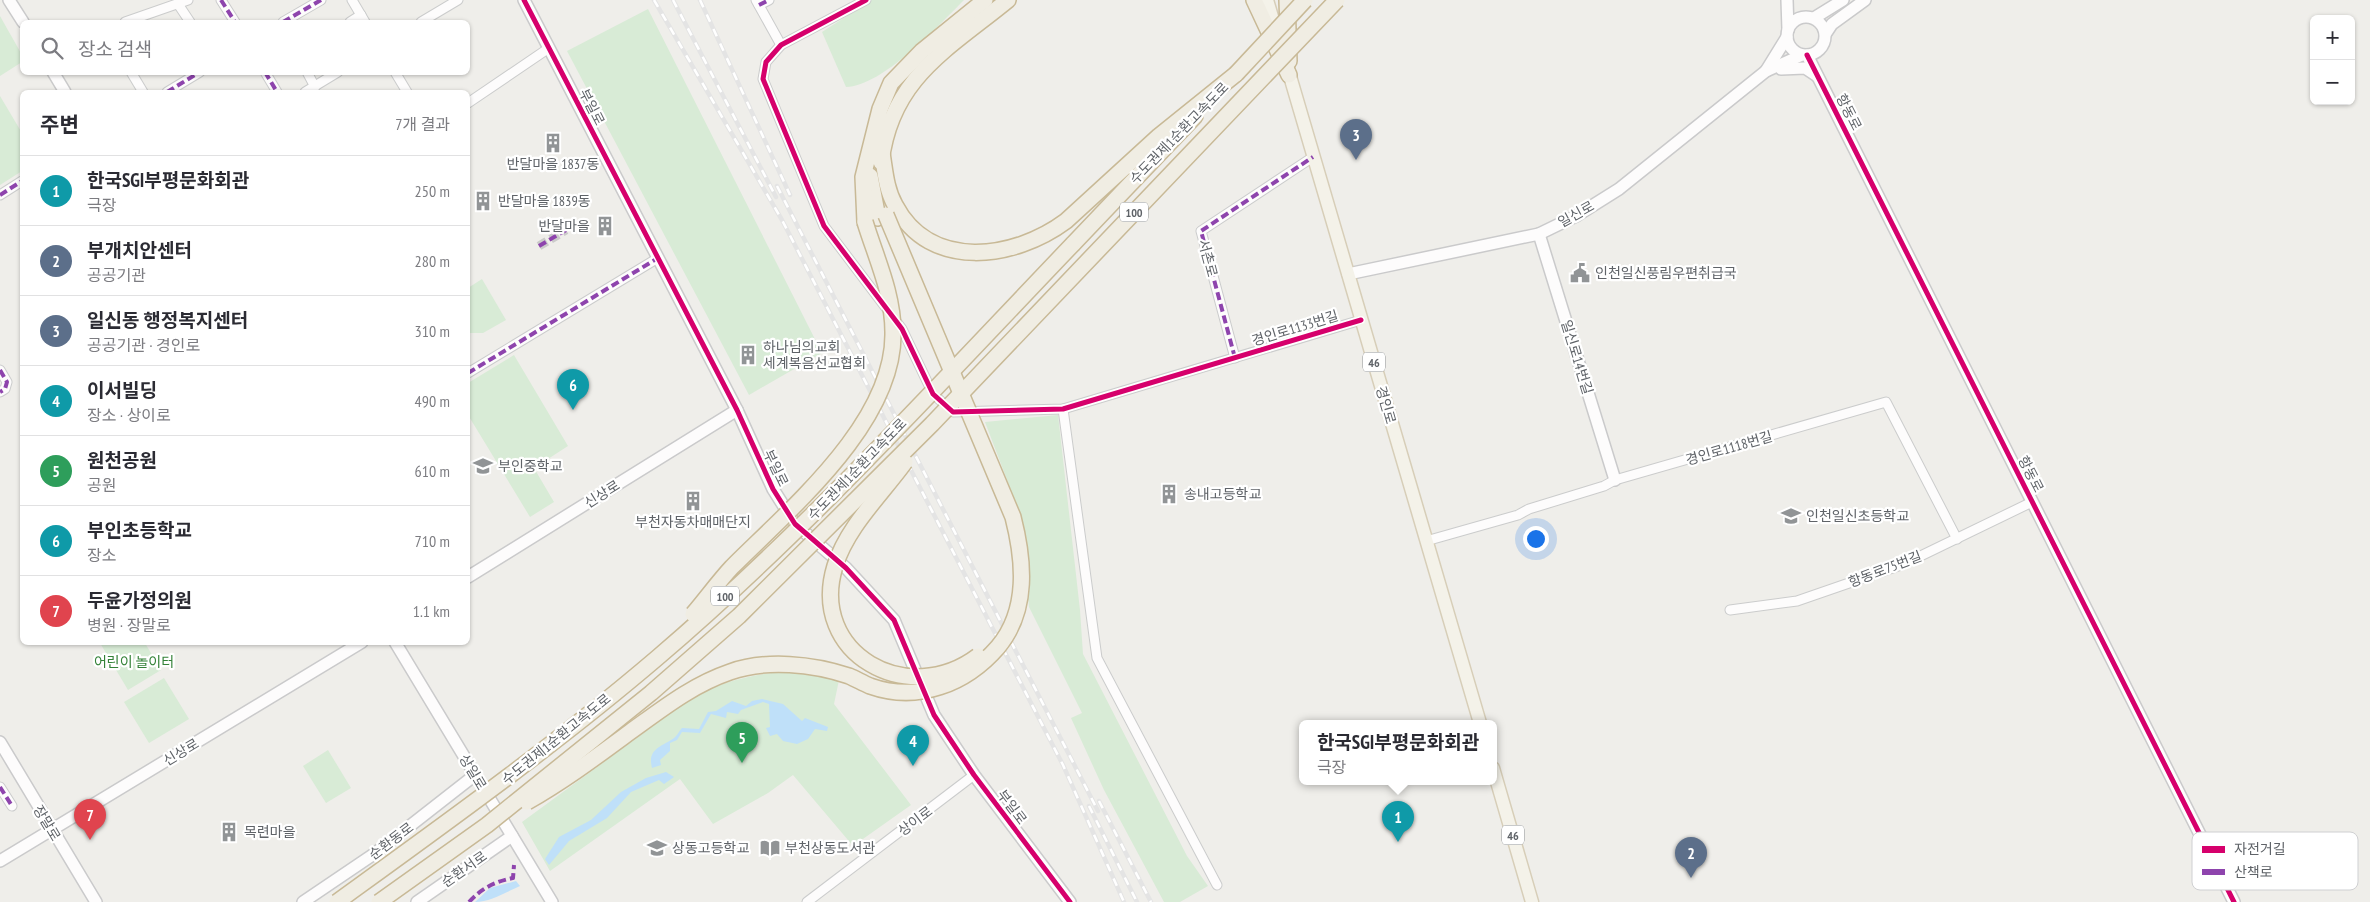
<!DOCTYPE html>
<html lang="ko">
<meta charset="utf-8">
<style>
:root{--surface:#fff;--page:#f2f2f3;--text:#2b2b33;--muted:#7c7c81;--line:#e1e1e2;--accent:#919496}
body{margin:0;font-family:"PT Sans Narrow","Noto Sans KR",sans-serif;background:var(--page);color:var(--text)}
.controls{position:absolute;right:15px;top:15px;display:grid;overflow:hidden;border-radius:8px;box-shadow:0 1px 4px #0004}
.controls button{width:45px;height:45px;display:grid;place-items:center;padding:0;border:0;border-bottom:1px solid var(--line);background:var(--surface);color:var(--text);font:25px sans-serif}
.you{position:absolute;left:1535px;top:538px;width:18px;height:18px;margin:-12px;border:4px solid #fff;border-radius:50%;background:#1a73e8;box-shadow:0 0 0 8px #1a73e833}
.badge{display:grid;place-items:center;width:32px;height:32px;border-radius:50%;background:var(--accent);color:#fff;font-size:16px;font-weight:700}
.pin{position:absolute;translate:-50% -41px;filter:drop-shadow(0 1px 2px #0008)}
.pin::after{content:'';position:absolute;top:26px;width:18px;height:15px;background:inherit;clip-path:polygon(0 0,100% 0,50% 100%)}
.popup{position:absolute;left:1299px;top:720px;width:198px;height:65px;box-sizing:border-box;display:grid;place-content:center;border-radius:8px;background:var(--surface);filter:drop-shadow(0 1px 4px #0005);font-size:16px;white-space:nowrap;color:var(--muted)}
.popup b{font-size:19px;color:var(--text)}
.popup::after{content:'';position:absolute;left:50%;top:100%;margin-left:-10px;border:10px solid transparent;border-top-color:var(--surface)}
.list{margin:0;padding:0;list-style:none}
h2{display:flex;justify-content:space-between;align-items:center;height:65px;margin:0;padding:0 20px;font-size:21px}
h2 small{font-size:16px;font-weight:400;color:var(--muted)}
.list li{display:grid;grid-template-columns:32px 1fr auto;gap:15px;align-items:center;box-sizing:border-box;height:70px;padding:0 20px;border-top:1px solid var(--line)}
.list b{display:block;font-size:19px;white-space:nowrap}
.list p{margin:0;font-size:16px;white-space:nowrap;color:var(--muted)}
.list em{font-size:16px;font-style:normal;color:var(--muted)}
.icon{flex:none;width:28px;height:28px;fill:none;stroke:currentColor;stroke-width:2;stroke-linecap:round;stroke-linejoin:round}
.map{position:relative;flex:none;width:2370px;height:902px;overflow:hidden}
.search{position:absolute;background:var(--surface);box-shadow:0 1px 4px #0004;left:20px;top:20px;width:450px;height:55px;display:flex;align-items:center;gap:12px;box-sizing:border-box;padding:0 18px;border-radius:8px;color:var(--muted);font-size:19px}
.panel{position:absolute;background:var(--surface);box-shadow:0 1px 4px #0004;left:20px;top:90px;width:450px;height:555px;border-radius:8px}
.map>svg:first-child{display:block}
</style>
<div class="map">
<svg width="2370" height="902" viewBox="0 0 2370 902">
<rect width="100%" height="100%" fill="#efeeea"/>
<!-- green -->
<g fill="#d8ebd6">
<path d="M872 0H964C938 26 883 86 846 87L822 32Z"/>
<path d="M648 9 822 353 749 395 567 51Z"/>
<path d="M0 16 22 55V62L0 76Z"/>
<path d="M0 96 22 133V171L0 185Z"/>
<path d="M482 279 506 320 483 333H468V288Z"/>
<path d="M514 355 568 446 534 468 554 502 530 517 468 415V383Z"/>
<path d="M1058 415 1080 610 1083 654 1187 856 1208 886 1180 902H1164L1104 790 1071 718 1082 713 1029 607 1020 514 985 422Z"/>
<path d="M100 643H145L161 670 128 690Z"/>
<path d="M793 671 839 680 834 704 911 805 853 846 793 775 768 793 713 824 680 779 550 871 522 822 694 696C727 680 757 673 793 671Z"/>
<path d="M164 678 189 719 149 743 124 702Z"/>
<path d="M328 750 351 788 326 803 303 766Z"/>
</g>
<!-- water -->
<g fill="#bfe0f9">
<path d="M762 699 783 704 802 721 805 718 828 727 827 731 815 729 808 739 797 744 783 741 777 734 770 736 766 728 770 727 769 704 763 702 741 710 738 714 727 712 726 718 711 714 700 733 682 732 677 740 670 743V751L660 760 661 765 652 768C647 749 661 747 674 738 677 736 679 731 682 728L699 729 708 712 716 711 732 701 746 706 752 701Z"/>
<path d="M666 772 674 777 664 784 659 780 631 792 607 818 569 841 549 865 545 859 559 837 591 820 621 792 646 778Z"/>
<path d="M516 881 520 886C506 892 490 902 475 902L490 888Z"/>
</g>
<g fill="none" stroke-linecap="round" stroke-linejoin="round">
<!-- street-tunnel -->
<path stroke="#cbcbca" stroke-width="9" stroke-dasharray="9 4.5" stroke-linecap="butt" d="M539 246 566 230"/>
<defs>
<g id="street">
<path d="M221 0 235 22"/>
<path d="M352 0 365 22"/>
<path d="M756 0 781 45"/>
<path d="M866 0 781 45 766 62 763 79 824 226 902 329 933 394 953 412 1063 409 1361 320"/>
<path d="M178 4 190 22"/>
<path d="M759 5 769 0"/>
<path d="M125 22 188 0"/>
<path d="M283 22 321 0"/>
<path d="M350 22 361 15"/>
<path d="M421 22 458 0"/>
<path d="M131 72 143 92"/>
<path d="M265 72 277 92"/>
<path d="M307 72 315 87"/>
<path d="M395 72 407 92"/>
<path d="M167 92 200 72"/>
<path d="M305 92 338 72"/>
<path d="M468 103 549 48"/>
<path d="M0 195 22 181"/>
<path d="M1235 358 1201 231 1313 157"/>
<path d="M0 370 7 382 5 389 0 392"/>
<path d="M468 373 658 258"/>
<path d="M1063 409 1097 658 1217 885"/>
<path d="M1426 541 1518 515 1529 509 1604 486 1615 480 1886 402 1957 539"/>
<path d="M1730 610 1797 601 1904 564 2032 502"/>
<path d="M0 787 12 806"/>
<path d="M807 902 974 775"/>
</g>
<g id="secondary">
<path d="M9 0 23 22"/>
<path d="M524 0 737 410 773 489 795 524 846 568 894 620 934 715 974 775 1070 902"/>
<path d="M1787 0 1788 30"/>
<circle cx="1806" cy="36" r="19"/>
<path d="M1814 18 1843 0"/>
<path d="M1826 33 1832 24 1865 0"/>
<path d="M1807 55 2234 902"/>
<path d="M1781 69 1805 68 1817 76"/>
<path d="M1766 71 1787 37"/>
<path d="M53 72 65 92"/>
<path d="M1539 234 1615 480"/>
<path d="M1348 274 1539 234 1576 216 1619 189 1766 71 1802 55"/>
<path d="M468 577 737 410"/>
<path d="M395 642 552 902"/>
<path d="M0 742 96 902"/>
<path d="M0 861 362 642"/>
<path d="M303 902 374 854 475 775"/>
<path d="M417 902 512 836"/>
</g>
<g id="primary">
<path d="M1267 0 1278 37"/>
<path d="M1287 66 1480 723"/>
<path d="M1493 768 1532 902"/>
</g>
<g id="highway">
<path d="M1254 0 1289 75"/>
<path d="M1287 0 1289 61"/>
<path d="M882 153C885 171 886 189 895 205 930 272 1015 259 1066 221L1159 136 1236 74"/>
<path d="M881 162C891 78 948 49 1008 0"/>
<path d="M870 176 878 218"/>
<path d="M865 222 863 177 880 109 891 83 922 51 985 0"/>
<path d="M1073 244 1195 116"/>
</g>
</defs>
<!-- street casing -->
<use href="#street" stroke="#cbcccc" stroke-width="11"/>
<!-- secondary casing -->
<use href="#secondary" stroke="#cacacb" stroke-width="14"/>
<!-- primary casing -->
<use href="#primary" stroke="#d7ceb8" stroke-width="15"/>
<!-- highway casing -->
<use href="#highway" stroke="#c8b996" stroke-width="18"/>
<!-- street -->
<use href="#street" stroke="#fdfcfc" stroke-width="9"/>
<!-- secondary -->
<use href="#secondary" stroke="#fdfcfc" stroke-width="11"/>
<!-- primary -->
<use href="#primary" stroke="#f4f2e9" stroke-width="12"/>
<!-- highway -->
<use href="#highway" stroke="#f0ede3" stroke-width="15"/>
<defs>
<g id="rail">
<path d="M654 0 782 220 1063 765 1124 902"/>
<path d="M673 0 776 197"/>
<path d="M700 0 790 195"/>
<path d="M777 186 1098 811"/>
<path d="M1099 801 1151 902"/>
<path d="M1089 806 1137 902"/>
</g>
</defs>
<!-- rail casing -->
<use href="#rail" stroke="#e4e4e4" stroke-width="4.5"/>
<!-- rail -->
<use href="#rail" stroke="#fff" stroke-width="2.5" stroke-dasharray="8" stroke-linecap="butt"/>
<defs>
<g id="highway-bridge">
<path d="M1236 74 1305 0"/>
<path d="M905 462C881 495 847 527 835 566 808 654 908 709 978 656"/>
<path d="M693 614C706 599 718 582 732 567 791 508 895 422 893 332 893 293 876 258 865 222"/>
<path d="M527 802C564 781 596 757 630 732 662 709 692 685 730 672 766 659 813 664 849 676 856 679 863 683 870 686 918 703 966 684 998 647 1029 610 1024 560 1013 517L886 215"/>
<path d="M337 902C446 823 555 745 657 658 806 531 938 385 1073 244"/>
<path d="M379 902 487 825 651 693 739 616 932 424 1337 0"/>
</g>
</defs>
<!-- highway-bridge casing -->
<use href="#highway-bridge" stroke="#c8b996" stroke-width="18" stroke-linecap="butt"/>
<!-- highway-bridge -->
<use href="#highway-bridge" stroke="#f0ede3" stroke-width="15"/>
<!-- quiet -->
<g stroke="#8e44ad" stroke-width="4" stroke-dasharray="8 4" stroke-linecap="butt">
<path d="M221 0 235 22"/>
<path d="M759 5 769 0"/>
<path d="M283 22 321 0"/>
<path d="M265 72 277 92"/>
<path d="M167 92 200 72"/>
<path d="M0 195 22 181"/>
<path d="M539 246 566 230"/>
<path d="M1235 358 1201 231 1313 157"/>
<path d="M0 370 7 382 5 389 0 392"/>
<path d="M468 373 658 258"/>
<path d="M0 787 12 806"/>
<path d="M469 902C482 888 494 882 513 878L514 865"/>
</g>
<defs>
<g id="cycleway">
<path d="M524 0 737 410 773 489 795 524 846 568 894 620 934 715 974 775 1070 902"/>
<path d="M866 0 781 45 766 62 763 79 824 226 902 329 933 394 953 412 1063 409 1361 320"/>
<path d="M1807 55 2234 902"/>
</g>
</defs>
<!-- cycleway casing -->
<use href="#cycleway" stroke="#fff" stroke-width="8"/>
<!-- cycleway -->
<use href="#cycleway" stroke="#d6006c" stroke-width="5"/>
</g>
<!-- icons -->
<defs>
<symbol id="building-bare" viewBox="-9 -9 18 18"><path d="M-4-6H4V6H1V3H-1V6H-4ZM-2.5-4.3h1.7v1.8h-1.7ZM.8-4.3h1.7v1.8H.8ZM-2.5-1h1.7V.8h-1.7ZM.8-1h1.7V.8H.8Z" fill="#919496" stroke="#fff" stroke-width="2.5" paint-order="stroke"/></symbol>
<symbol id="civic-bare" viewBox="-9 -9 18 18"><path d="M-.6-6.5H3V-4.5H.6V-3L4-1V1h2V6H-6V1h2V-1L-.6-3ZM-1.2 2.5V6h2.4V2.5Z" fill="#919496" stroke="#fff" stroke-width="2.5" paint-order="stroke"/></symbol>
<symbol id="school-bare" viewBox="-9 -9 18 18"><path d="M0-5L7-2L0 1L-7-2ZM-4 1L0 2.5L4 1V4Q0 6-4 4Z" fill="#919496" stroke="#fff" stroke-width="2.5" paint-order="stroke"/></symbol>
<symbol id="library-bare" viewBox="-9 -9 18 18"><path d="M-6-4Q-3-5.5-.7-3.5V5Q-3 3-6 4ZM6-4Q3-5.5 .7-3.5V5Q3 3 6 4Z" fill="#919496" stroke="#fff" stroke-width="2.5" paint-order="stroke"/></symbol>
</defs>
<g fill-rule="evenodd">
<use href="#building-bare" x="539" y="129" width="28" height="28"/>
<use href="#building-bare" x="469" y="187" width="28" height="28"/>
<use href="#building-bare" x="591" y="212" width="28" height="28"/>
<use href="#civic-bare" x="1566" y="259" width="28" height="28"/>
<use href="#building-bare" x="734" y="341" width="28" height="28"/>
<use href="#school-bare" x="469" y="452" width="28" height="28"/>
<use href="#building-bare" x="1155" y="480" width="28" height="28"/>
<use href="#building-bare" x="679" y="487" width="28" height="28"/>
<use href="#school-bare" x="1777" y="502" width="28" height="28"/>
<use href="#building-bare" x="215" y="818" width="28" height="28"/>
<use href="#school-bare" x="643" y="834" width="28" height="28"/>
<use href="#library-bare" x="756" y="834" width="28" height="28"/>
</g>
<g text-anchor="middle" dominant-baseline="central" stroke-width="4.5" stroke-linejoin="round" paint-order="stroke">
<!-- shield labels -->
<g fill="#fff" stroke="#8f9295" stroke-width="1">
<rect x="1120" y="202.5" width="28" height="19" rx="4"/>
<rect x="1363" y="352.5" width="22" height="19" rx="4"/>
<rect x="711" y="586.5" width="28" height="19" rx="4"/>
<rect x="1502" y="825.5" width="22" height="19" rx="4"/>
</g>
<g font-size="12" font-weight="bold" fill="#5f6368">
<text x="1134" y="212">100</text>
<text x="1374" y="362">46</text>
<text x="725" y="596">100</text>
<text x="1513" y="835">46</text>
</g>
<!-- street labels -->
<g font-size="14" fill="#5f6368" stroke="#fff">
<text transform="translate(592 107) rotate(63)">부일로</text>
<text transform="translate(1849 112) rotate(63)">항동로</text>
<text transform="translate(1179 133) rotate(-46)">수도권제1순환고속도로</text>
<text transform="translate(1576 214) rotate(-29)">일신로</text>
<text transform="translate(1208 258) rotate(75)">서촌로</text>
<text transform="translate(1295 328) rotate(-17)">경인로1133번길</text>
<text transform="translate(1577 357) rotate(73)">일신로14번길</text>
<text transform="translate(1386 405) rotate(74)">경인로</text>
<text transform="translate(1729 448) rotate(-16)">경인로1118번길</text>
<text transform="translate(776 468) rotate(64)">부일로</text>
<text transform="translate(857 469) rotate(-46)">수도권제1순환고속도로</text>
<text transform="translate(2031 474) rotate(63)">항동로</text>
<text transform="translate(602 494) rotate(-32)">신상로</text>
<text transform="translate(1885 569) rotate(-21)">항동로75번길</text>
<text transform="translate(556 739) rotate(-39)">수도권제1순환고속도로</text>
<text transform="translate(181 752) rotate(-31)">신상로</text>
<text transform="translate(473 772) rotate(59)">상일로</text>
<text transform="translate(1012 807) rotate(53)">부일로</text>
<text transform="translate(915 821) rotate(-37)">상이로</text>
<text transform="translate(47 823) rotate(59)">장말로</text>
<text transform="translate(391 841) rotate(-37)">순환동로</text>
<text transform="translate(464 869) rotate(-35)">순환서로</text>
</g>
<!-- poi labels -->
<g font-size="14" fill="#5f6368" stroke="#fff" text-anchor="start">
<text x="553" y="164" text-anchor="middle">반달마을 1837동</text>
<text x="498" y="201">반달마을 1839동</text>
<text x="590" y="226" text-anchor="end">반달마을</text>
<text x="1595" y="273">인천일신풍림우편취급국</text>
<text x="763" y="347">하나님의교회<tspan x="763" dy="16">세계복음선교협회</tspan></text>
<text x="498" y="466">부인중학교</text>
<text x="1184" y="494">송내고등학교</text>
<text x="1806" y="516">인천일신초등학교</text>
<text x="693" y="522" text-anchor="middle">부천자동차매매단지</text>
<text x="244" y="832">목련마을</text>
<text x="672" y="848">상동고등학교</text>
<text x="785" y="848">부천상동도서관</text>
</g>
<!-- park labels -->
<g font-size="14" fill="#348238" stroke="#fff">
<text x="134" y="662">어린이 놀이터</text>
</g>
</g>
<!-- legend -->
<rect x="2192" y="832" width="166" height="58" rx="8" fill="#fff" stroke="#cfd0d2" stroke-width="1"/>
<rect x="2202" y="846" width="23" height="7" fill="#d6006c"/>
<rect x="2202" y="869" width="23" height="6" fill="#8e44ad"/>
<g font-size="14" fill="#5f6368">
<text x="2234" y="854">자전거길</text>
<text x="2234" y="877">산책로</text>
</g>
</svg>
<div class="controls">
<button>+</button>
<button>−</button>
</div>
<div class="you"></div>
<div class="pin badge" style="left:1398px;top:842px;background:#0f9aa8">1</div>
<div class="popup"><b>한국SGI부평문화회관</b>극장</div>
<div class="pin badge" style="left:1691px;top:878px;background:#5c6f8a">2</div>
<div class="pin badge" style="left:1356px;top:160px;background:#5c6f8a">3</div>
<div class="pin badge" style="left:913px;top:766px;background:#0f9aa8">4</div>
<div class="pin badge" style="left:742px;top:763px;background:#2e9e5b">5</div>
<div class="pin badge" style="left:573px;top:410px;background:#0f9aa8">6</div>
<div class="pin badge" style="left:90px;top:840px;background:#e0444e">7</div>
<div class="search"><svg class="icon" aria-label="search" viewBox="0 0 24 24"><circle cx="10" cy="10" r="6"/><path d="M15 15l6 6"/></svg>장소 검색</div>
<section class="panel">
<h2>주변<small>7개 결과</small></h2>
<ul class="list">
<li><span class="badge" style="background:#0f9aa8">1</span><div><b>한국SGI부평문화회관</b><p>극장</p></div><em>250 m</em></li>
<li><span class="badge" style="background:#5c6f8a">2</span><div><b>부개치안센터</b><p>공공기관</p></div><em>280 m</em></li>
<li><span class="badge" style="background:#5c6f8a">3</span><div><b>일신동 행정복지센터</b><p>공공기관 · 경인로</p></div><em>310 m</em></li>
<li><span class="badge" style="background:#0f9aa8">4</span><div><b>이서빌딩</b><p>장소 · 상이로</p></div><em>490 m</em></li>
<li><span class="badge" style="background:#2e9e5b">5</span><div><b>원천공원</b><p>공원</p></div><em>610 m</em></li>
<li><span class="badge" style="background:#0f9aa8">6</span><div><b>부인초등학교</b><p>장소</p></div><em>710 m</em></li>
<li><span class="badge" style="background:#e0444e">7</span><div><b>두윤가정의원</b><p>병원 · 장말로</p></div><em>1.1 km</em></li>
</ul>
</section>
</div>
